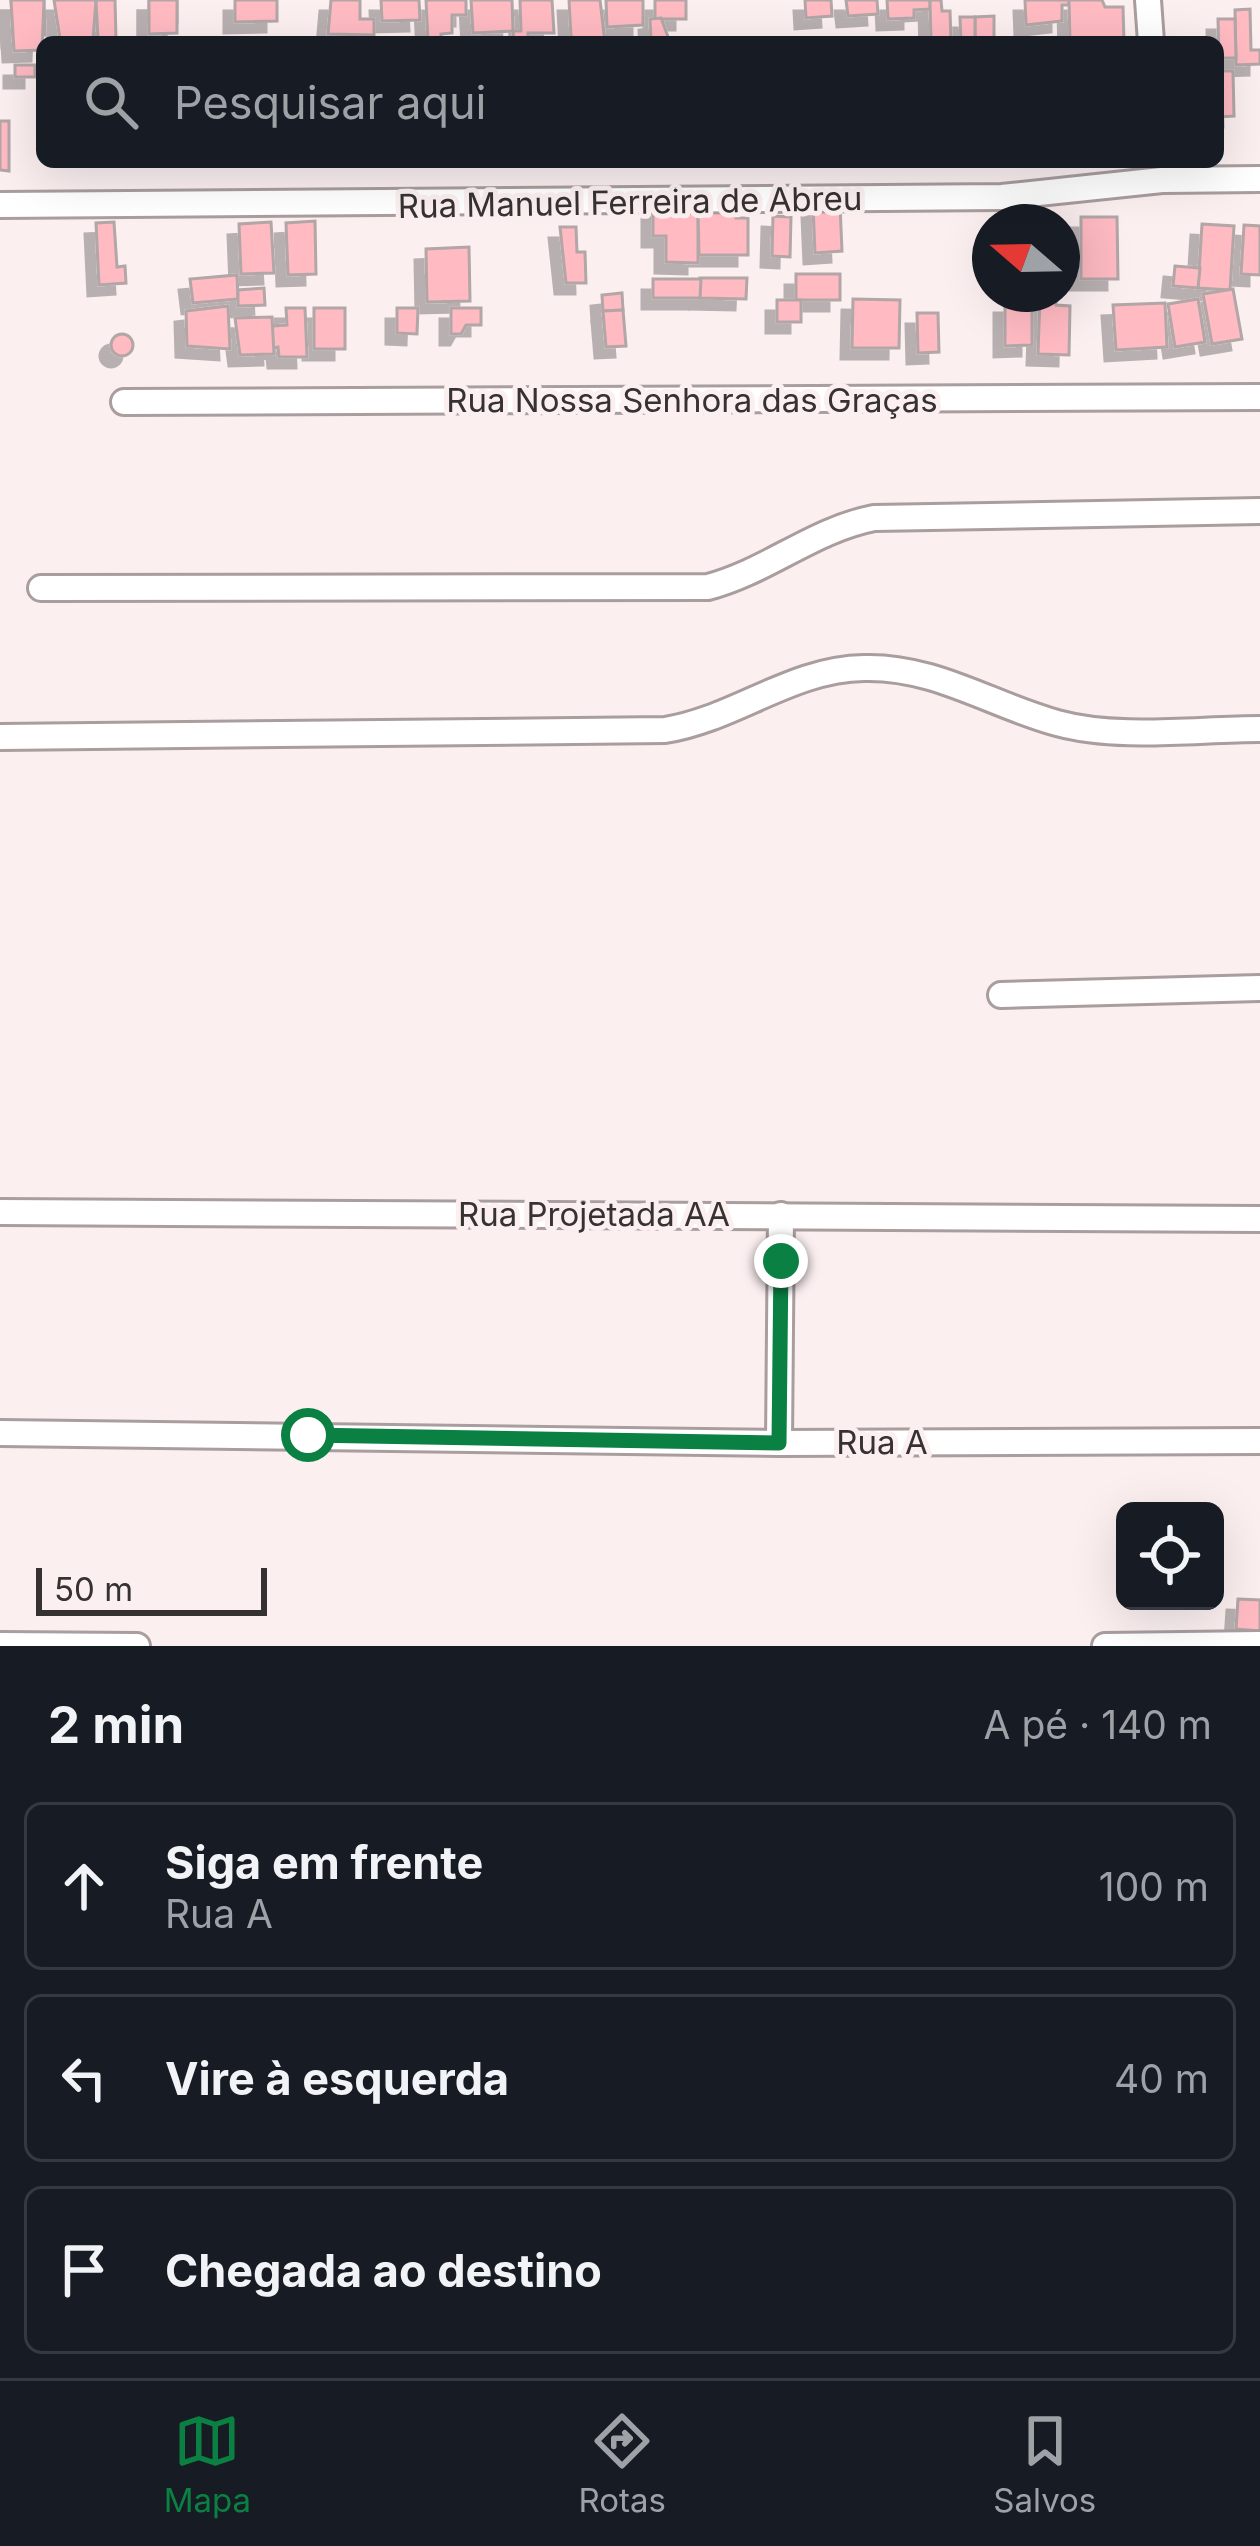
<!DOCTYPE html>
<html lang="pt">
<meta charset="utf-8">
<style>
:root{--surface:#171b24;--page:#242831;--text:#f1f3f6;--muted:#9ea1a6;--line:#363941;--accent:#0b8043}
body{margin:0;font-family:Inter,sans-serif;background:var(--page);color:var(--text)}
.controls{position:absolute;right:36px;bottom:36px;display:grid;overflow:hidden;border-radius:18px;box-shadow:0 12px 48px #0002}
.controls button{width:108px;height:108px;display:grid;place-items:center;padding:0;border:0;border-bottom:3px solid var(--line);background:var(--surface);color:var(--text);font:60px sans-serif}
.compass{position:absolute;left:972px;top:204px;width:108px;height:108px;border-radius:50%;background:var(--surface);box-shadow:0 12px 48px #0002;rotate:290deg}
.scale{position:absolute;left:36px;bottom:30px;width:231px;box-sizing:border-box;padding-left:12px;border:6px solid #373232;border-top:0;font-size:33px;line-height:42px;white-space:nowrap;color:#373232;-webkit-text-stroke:9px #fbeff0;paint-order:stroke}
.stop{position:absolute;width:36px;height:36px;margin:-27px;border:9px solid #0b8043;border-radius:50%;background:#fff}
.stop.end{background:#0b8043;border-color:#fff;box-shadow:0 3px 12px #0008}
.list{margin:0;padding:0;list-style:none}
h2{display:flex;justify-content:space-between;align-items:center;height:156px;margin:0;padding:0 48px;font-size:51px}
h2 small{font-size:39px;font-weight:400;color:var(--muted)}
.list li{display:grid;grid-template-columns:78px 1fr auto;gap:36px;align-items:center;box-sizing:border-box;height:168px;margin:0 24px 24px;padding:0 24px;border:3px solid var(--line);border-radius:18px}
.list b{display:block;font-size:45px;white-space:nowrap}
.list p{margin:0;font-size:39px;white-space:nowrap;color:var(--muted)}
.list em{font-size:39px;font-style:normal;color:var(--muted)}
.icon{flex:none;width:66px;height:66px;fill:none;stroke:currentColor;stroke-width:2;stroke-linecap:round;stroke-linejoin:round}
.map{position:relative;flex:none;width:1260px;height:1646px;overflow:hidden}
.search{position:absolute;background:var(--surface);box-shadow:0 12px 48px #0002;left:36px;right:36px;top:36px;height:132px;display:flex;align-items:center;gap:30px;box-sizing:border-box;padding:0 42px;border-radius:18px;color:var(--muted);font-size:45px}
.sheet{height:732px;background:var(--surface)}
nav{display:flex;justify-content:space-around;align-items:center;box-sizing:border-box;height:168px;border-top:3px solid var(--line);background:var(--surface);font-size:33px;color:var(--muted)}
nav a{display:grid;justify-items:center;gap:6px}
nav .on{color:var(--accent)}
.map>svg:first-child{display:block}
</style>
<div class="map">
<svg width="1260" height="1646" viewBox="0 0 1260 1646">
<defs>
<filter id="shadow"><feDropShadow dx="-11" dy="11" stdDeviation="0" flood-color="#0004"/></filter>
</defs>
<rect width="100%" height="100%" fill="#fbeff0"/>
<!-- building -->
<g fill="#ffbac2" stroke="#b2a6a7" stroke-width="3" filter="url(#shadow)">
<path d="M11 0H44L45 35 13 37Z"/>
<path d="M11 0H44L42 50 14 51Z"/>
<path d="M54 0H96L93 39H60Z"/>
<path d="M96 0H115L116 40H98Z"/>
<path d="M149 0H177V23L149 24Z"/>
<path d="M149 0H177V33L149 34Z"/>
<path d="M235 0H277V21L235 22Z"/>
<path d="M331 0H360V19H374V35L328 34Z"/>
<path d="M381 0H419L420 20 382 21Z"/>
<path d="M426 0H466V15H452V33L441 34V42H428Z"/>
<path d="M471 0H512L513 31 473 33Z"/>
<path d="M520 0H552L554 33H528V42H514L513 31H521Z"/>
<path d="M569 0H600L605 42 571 37Z"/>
<path d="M606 0H643V25L607 27Z"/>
<rect x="655" y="0" width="31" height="19"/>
<path d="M805 0H831L832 16 806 18Z"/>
<path d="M846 0H877L878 14 848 16Z"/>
<path d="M887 0H930V9L914 10V18L888 19Z"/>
<path d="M930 0H941L942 11H950L951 42H931Z"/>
<path d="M1025 0H1069V5H1062V21L1026 25Z"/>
<path d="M1069 0H1102L1105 7H1123L1124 42H1070Z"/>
<path d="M1250 9 1251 50H1260V64L1236 65 1235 10Z"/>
<path d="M994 16V42H975V17Z"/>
<path d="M960 17H975V42H961Z"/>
<path d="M661 18 670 42H651L650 19Z"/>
<path d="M1218 19H1235L1236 58H1219Z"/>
<rect x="15" y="65" width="20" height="12"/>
<path d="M1218 71H1233L1234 116 1218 117Z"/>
<path d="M0 121H9V171L0 170Z"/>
<path d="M840 205 842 251 815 253 813 206Z"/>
<path d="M653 206H698V263L666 262V236H653Z"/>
<path d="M698 210H735L736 218H748V255H699Z"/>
<path d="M773 216 791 217 790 257 772 256Z"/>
<path d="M1081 217H1117L1118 279H1081Z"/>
<path d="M315 221 316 274 288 275 286 223Z"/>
<path d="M114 222 117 267 125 266 126 283 99 285 96 223Z"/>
<path d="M271 222 274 273 241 274 239 224Z"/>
<path d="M1202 224 1234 226 1230 290 1198 288Z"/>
<path d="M1244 225 1260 226V275L1241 274Z"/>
<path d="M560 227H576L577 252H585L586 283H566Z"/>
<path d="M469 247 470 301 427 302 426 249Z"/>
<path d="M1175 266 1200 268 1198 288 1173 286Z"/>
<rect x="796" y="274" width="44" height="26"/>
<path d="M237 275 238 299 193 303 190 279Z"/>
<path d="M700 278H747L746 299 700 298Z"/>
<path d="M653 279H701L700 298H653Z"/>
<path d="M264 288 265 305 238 306V290Z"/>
<path d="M1233 289 1242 339 1212 344 1203 294Z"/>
<path d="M622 293 623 310 603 311 602 295Z"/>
<path d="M1040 296H1056V305L1070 306 1069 355 1038 354Z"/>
<path d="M853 299 900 300 899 348H852Z"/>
<path d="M1198 299 1205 342 1175 347 1168 304Z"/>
<rect x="777" y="300" width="24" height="22"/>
<path d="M1005 302H1032V345L1005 346Z"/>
<path d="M1165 303 1167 347 1116 350 1113 305Z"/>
<path d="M228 306 230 349 187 346 186 311Z"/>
<path d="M286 308H305L307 357H279L278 347 273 348 272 326 287 325Z"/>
<rect x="314" y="308" width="31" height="41"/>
<path d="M397 308H418L417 334 397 333Z"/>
<path d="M451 308H481V325H466L461 334H451Z"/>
<path d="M623 310 626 346 606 347 603 311Z"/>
<path d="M917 313H938L939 352 918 353Z"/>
<path d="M272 317 274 354 240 355 235 318Z"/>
<circle cx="122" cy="345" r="11"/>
<path d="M1238 1599 1260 1600V1631L1236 1629Z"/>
</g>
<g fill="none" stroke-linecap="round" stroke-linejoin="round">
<defs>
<g id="street">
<path d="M1148 0 1151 42"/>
<path d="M0 205 1002 197 1162 180 1260 179"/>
<path d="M124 402 1260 397"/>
<path d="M41 588 708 587C768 571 813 530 874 518L1260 511"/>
<path d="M0 737 665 730C735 719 791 669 864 668 935 666 991 705 1057 723 1119 740 1196 729 1260 729"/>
<path d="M1001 995 1260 988"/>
<path d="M0 1212 1260 1219"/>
<path d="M0 1433 779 1443 1260 1441"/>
<path d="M779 1443 781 1215"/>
<path d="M0 1645 137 1646"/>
<path d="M1105 1646 1260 1644"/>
</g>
</defs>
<!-- street casing -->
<use href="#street" stroke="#a99d9e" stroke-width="30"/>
<!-- street -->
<use href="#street" stroke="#fff" stroke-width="24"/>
</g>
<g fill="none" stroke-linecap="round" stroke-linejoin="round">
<!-- route -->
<path stroke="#0b8043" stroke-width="15" d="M308 1435 779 1443 781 1261"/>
</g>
<g text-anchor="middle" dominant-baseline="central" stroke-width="10" stroke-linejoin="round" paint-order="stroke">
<!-- street labels -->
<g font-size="33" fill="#373232" stroke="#fbeff0">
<text transform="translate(630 202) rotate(-1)">Rua Manuel Ferreira de Abreu</text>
<text x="692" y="400">Rua Nossa Senhora das Graças</text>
<text x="594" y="1214">Rua Projetada AA</text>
<text x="882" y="1442">Rua A</text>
</g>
</g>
</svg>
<div class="controls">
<button><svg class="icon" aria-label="locate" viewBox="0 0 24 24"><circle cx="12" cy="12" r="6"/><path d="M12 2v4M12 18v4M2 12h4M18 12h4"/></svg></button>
</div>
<svg class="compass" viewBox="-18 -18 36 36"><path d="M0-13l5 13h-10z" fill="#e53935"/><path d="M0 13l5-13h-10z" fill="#9ea1a6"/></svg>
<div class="scale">50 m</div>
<div class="stop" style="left:308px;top:1435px"></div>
<div class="stop end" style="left:781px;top:1261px"></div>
<div class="search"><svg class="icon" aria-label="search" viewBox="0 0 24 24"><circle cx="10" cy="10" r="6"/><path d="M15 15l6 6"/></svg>Pesquisar aqui</div>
</div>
<section class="sheet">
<h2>2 min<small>A pé · 140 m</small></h2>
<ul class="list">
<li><svg class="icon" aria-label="ahead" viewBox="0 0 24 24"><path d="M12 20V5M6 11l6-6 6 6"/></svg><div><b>Siga em frente</b><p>Rua A</p></div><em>100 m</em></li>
<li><svg class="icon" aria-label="left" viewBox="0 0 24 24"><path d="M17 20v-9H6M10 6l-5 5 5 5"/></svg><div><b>Vire à esquerda</b></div><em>40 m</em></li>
<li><svg class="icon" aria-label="arrive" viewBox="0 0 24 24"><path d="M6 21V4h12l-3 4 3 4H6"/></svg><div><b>Chegada ao destino</b></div></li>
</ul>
</section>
<nav>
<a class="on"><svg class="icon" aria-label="map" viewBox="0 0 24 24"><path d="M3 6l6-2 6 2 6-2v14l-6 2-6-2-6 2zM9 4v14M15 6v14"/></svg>Mapa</a>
<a><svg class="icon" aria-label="directions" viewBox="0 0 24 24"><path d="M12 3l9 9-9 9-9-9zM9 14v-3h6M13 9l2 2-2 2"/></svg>Rotas</a>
<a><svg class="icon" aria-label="saved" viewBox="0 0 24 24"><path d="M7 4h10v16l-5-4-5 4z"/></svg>Salvos</a>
</nav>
